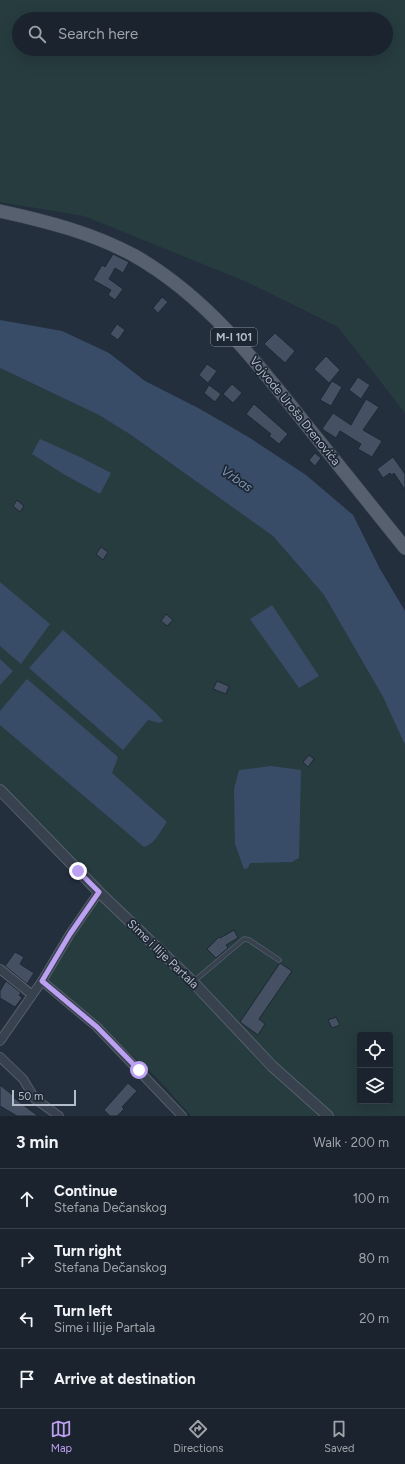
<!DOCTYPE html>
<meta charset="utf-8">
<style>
:root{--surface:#1b232e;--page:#242b36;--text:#f1f3f6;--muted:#a0a4aa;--line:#39404a;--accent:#bca0f2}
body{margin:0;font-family:Figtree,sans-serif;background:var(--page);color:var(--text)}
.controls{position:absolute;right:12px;bottom:12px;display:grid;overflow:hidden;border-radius:4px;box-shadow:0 4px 16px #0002}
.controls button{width:36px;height:36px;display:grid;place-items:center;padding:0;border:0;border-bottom:1px solid var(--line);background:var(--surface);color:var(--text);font:20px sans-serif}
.scale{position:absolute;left:12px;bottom:10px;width:64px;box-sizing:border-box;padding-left:4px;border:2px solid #b4bcc9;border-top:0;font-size:11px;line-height:14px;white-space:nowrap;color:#b4bcc9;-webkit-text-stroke:3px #1d2633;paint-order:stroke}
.stop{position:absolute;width:12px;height:12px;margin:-9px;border:3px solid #bca0f2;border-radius:50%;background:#fff}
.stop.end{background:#bca0f2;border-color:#fff;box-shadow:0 1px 4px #0008}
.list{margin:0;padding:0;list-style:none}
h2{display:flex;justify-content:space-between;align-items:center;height:52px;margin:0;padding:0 16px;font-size:17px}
h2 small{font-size:13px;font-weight:400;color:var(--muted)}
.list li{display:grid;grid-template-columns:26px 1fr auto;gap:12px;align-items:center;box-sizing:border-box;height:60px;padding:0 16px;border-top:1px solid var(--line)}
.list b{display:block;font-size:15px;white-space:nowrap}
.list p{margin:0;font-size:13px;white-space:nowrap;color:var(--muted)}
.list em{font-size:13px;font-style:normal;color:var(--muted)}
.icon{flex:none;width:22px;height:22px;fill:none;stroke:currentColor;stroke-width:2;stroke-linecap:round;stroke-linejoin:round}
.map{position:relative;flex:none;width:405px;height:1116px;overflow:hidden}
.search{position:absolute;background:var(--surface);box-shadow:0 4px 16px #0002;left:12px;right:12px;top:12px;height:44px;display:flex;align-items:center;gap:10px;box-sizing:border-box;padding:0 14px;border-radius:22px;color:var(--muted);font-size:15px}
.sheet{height:292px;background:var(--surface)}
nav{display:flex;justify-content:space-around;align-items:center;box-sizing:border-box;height:56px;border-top:1px solid var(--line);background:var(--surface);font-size:11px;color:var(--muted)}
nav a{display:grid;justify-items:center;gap:2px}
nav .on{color:var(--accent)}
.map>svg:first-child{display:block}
</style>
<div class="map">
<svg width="405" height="1116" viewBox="0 0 405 1116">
<rect width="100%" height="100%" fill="#242f3e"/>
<!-- green -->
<g fill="#263c3f" fill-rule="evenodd">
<path d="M0 0H405V413L338 327 247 282 84 216 0 202ZM19 19H386V49H19Z"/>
<path d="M0 368 99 415 131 435 273 536 324 595 383 697 405 745V1116H191L157 1078 95 1021 44 977 99 892 0 790ZM360 1035H390V1101H360Z"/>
</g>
<!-- water -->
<g fill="#394c67">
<path d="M0 320 62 331 109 353 145 381 200 409 250 438 306 475 353 515 380 569 405 611V745L383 697 324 595 273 536 131 435 99 415 0 368Z"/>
<path d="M40 439 80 457 111 473 100 494 65 475 32 454Z"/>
<path d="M0 582 50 624 21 664 0 646Z"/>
<path d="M272 605 319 676 299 688 250 619Z"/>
<path d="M63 630 155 712 163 721 160 723 148 720 123 750 29 668Z"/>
<path d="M0 659 13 671 0 685Z"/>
<path d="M27 679 118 757 112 773 167 822C161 830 155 844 144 847L0 725V711Z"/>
<path d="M271 766 301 770 299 858 292 862 250 863 248 868 244 869 235 844 234 789 239 770Z"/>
</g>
<!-- building -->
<g fill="#455162" stroke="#1f2835">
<path d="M113 254 129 262 123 273 115 268 109 279 123 289 115 300 108 295 111 290 93 280 102 265 105 267Z"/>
<path d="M162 297 168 302 158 313 153 308Z"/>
<path d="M117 324 125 330 118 340 110 334Z"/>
<path d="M275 333 295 351 285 363 264 344Z"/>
<path d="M326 356 340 370 329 383 314 369Z"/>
<path d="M207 364 217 371 208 383 199 375Z"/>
<path d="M358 377 370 385 361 399 349 390Z"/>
<path d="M332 381 342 387 331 406 320 400Z"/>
<path d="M232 384 242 393 233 403 223 394Z"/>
<path d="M209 385 221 394 215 402 204 393Z"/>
<path d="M366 399 379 407 363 430 382 441 372 457 358 449 361 444 340 431 336 438 322 429 333 413 351 425Z"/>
<path d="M254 404 288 434 279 444 269 436 271 434 246 414Z"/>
<path d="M315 453 321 458 315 466 309 460Z"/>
<path d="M393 457 405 474V490L394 473 392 475 390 473 383 478 377 469Z"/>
<path d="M17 500 24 506 20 512 13 506Z"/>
<path d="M101 547 108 552 103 560 96 554Z"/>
<path d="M166 614 173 620 167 626 161 621Z"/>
<path d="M217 681 229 686 226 694 213 689Z"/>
<path d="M309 755 314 759 308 767 303 762Z"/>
<path d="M234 930 238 938 226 945 228 948 216 958 207 949 219 937 220 938Z"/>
<path d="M15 952 24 957 20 964 34 973 27 984 5 966Z"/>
<path d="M280 963 292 971 259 1019 265 1024 258 1035 240 1022Z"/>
<path d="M6 981 21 993 19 995 22 998 15 1007 0 998V991Z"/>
<path d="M336 1017 340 1025 332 1028 328 1020Z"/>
<path d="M128 1083 137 1091 122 1107 124 1109 117 1116H110L104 1110Z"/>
<path d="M0 1085 15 1097 14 1098 38 1116H17L0 1106Z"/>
</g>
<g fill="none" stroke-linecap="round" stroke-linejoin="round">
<defs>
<path id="service" d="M193 982 244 939 249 940 279 960"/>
<g id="minor">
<path d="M0 969 31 994"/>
<path d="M42 981 97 1027 182 1116"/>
<path d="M0 1041 42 981 70 934 99 892"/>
<path d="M0 1057 23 1079 35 1099 59 1116"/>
</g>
<path id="tertiary" d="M0 790 99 892 193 982 272 1066 328 1116"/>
<path id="primary" d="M0 211C46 221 93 233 135 256 205 296 255 360 304 422 338 464 371 506 405 548"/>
</defs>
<!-- service casing -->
<use href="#service" stroke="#565f6c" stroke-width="5.5"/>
<!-- minor casing -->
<use href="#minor" stroke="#565f6c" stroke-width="10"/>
<!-- tertiary casing -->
<use href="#tertiary" stroke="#565f6c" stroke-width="12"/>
<!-- primary casing -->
<use href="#primary" stroke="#414a57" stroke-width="14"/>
<!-- service -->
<use href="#service" stroke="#38414e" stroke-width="4"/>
<!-- minor -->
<use href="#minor" stroke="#38414e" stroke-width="8"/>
<!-- tertiary -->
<use href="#tertiary" stroke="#38414e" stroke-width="10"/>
<!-- primary -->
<use href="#primary" stroke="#56606e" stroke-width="13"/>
</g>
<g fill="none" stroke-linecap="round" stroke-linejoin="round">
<!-- route -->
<path stroke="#bca0f2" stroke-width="5" d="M78 871 99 892 70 934 42 981 97 1027 139 1070"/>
</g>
<g text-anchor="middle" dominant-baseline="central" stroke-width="3.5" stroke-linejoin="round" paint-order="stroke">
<!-- shield labels -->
<rect fill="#1d2633" stroke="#878f9c" stroke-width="1" x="211" y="328" width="46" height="18" rx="3"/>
<g font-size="11" font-weight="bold" fill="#b4bcc9">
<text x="234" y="337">M-I 101</text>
</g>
<!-- street labels -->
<g font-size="12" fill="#b4bcc9" stroke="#1d2633">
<text transform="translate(295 411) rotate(51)">Vojvode Uroša Drenovića</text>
<text transform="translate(163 954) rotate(44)">Sime i Ilije Partala</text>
</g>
<!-- water labels -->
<g font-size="13" font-style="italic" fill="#7c92b1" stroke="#1d2633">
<text transform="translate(237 479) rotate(34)">Vrbas</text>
</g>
</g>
</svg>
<div class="controls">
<button><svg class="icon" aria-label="locate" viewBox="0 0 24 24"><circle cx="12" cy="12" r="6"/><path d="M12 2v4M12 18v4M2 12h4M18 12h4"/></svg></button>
<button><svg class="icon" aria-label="layers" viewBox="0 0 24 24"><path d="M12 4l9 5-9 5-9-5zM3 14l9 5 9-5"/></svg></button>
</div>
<div class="scale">50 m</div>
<div class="stop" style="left:139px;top:1070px"></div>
<div class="stop end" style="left:78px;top:871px"></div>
<div class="search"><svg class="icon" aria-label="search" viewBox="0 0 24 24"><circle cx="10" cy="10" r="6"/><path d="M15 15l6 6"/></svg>Search here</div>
</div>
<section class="sheet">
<h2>3 min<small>Walk · 200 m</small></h2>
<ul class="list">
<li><svg class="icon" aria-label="ahead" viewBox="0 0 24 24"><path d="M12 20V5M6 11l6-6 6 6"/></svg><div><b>Continue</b><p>Stefana Dečanskog</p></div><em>100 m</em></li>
<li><svg class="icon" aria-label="right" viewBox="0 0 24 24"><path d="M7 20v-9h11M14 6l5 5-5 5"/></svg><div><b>Turn right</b><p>Stefana Dečanskog</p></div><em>80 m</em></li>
<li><svg class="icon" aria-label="left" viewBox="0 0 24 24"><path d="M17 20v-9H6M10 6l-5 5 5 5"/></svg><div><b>Turn left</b><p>Sime i Ilije Partala</p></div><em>20 m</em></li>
<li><svg class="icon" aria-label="arrive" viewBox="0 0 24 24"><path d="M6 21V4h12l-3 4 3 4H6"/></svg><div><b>Arrive at destination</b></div></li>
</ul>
</section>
<nav>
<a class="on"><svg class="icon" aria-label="map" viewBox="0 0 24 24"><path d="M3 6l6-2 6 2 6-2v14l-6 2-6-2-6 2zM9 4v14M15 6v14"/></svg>Map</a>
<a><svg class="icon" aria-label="directions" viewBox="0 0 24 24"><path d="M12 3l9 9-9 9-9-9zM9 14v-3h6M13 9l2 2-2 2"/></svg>Directions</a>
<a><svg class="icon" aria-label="saved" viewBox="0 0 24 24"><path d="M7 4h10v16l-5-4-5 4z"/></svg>Saved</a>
</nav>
